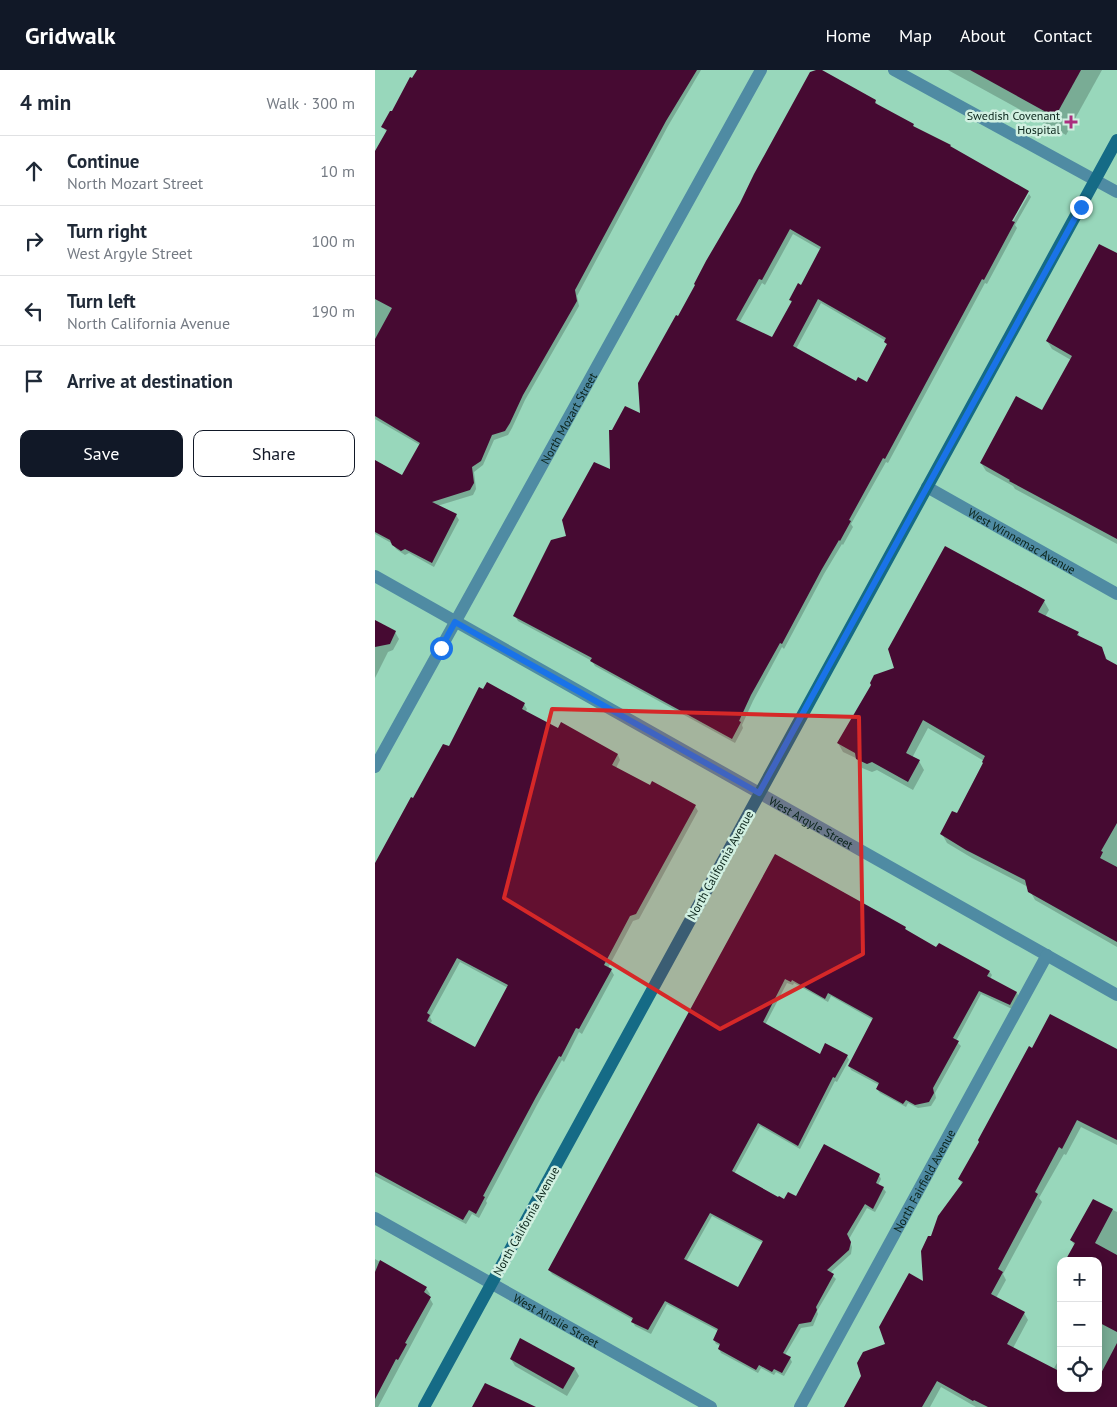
<!DOCTYPE html>
<meta charset="utf-8">
<style>
:root{--surface:#fff;--page:#f6f6f7;--text:#1f2937;--muted:#747a83;--line:#e0e1e3;--accent:#111827}
body{margin:0;font-family:"PT Sans",sans-serif;background:var(--page);color:var(--text)}
.controls{position:absolute;right:15px;bottom:15px;display:grid;overflow:hidden;border-radius:10px;box-shadow:0 2px 12px #0003}
.controls button{width:45px;height:45px;display:grid;place-items:center;padding:0;border:0;border-bottom:1px solid var(--line);background:var(--surface);color:var(--text);font:25px sans-serif}
.stop{position:absolute;width:15px;height:15px;margin:-11px;border:4px solid #1a73e8;border-radius:50%;background:#fff}
.stop.end{background:#1a73e8;border-color:#fff;box-shadow:0 1px 5px #0008}
.list{margin:0;padding:0;list-style:none}
h2{display:flex;justify-content:space-between;align-items:center;height:65px;margin:0;padding:0 20px;font-size:21px}
h2 small{font-size:16px;font-weight:400;color:var(--muted)}
.list li{display:grid;grid-template-columns:32px 1fr auto;gap:15px;align-items:center;box-sizing:border-box;height:70px;padding:0 20px;border-top:1px solid var(--line)}
.list b{display:block;font-size:19px;white-space:nowrap}
.list p{margin:0;font-size:16px;white-space:nowrap;color:var(--muted)}
.list em{font-size:16px;font-style:normal;color:var(--muted)}
.actions{display:flex;gap:10px;padding:15px 20px}
.actions a{flex:1;padding:11px 0;border:1px solid var(--accent);border-radius:10px;text-align:center;font-size:18px;color:var(--accent)}
.actions .main{background:var(--accent);color:#fff}
.icon{flex:none;width:28px;height:28px;fill:none;stroke:currentColor;stroke-width:2;stroke-linecap:round;stroke-linejoin:round}
.map{position:relative;flex:none;width:742px;height:1337px;overflow:hidden}
header{display:flex;align-items:center;gap:30px;box-sizing:border-box;height:70px;padding:0 25px;background:var(--accent);color:#fff}
header strong{font-size:24px}
nav{display:flex;gap:28px;margin-inline-start:auto;font-size:18px}
main{display:flex}
aside{flex:1;background:var(--surface)}
.map>svg:first-child{display:block}
</style>
<header>
<strong>Gridwalk</strong>
<nav><a>Home</a><a>Map</a><a>About</a><a>Contact</a></nav>
</header>
<main>
<aside>
<h2>4 min<small>Walk · 300 m</small></h2>
<ul class="list">
<li><svg class="icon" aria-label="ahead" viewBox="0 0 24 24"><path d="M12 20V5M6 11l6-6 6 6"/></svg><div><b>Continue</b><p>North Mozart Street</p></div><em>10 m</em></li>
<li><svg class="icon" aria-label="right" viewBox="0 0 24 24"><path d="M7 20v-9h11M14 6l5 5-5 5"/></svg><div><b>Turn right</b><p>West Argyle Street</p></div><em>100 m</em></li>
<li><svg class="icon" aria-label="left" viewBox="0 0 24 24"><path d="M17 20v-9H6M10 6l-5 5 5 5"/></svg><div><b>Turn left</b><p>North California Avenue</p></div><em>190 m</em></li>
<li><svg class="icon" aria-label="arrive" viewBox="0 0 24 24"><path d="M6 21V4h12l-3 4 3 4H6"/></svg><div><b>Arrive at destination</b></div></li>
</ul>
<div class="actions"><a class="main">Save</a><a>Share</a></div>
</aside>
<div class="map">
<svg width="742" height="1337" viewBox="0 0 742 1337">
<rect width="100%" height="100%" fill="#98d7bb"/>
<!-- shadow -->
<g fill="#0003" fill-rule="evenodd">
<path d="M43 0H326L293 56 202 226 204 236 150 330 137 358 133 365 119 370 108 395 99 402 101 419 98 425 62 436 81 445 84 450 59 497 34 483 30 485 21 479 18 474 0 464V392L28 407 45 375 0 349V83L12 62 8 57Z"/>
<path d="M573 0H727L691 65Z"/>
<path d="M500 31 503 36 538 55 540 59 575 75 576 78 653 122 633 156 635 157 654 124 656 127 640 155 642 158 612 214 610 213 513 393 511 392 476 454 478 457 468 475 467 474 449 504 409 579 407 577 378 631 367 655 368 658 360 673 220 596 217 591 143 551 140 546 236 401 266 345 303 248ZM418 164 446 180 427 216 415 230 417 233 397 268 364 253 387 213 390 215ZM446 233 511 271 513 276 492 314 481 312 421 279Z"/>
<path d="M742 185V474L640 419 638 416 611 401 606 393 668 342 696 290 677 279 672 271Z"/>
<path d="M669 531 674 540 670 547 703 563 705 567 726 578 731 587 740 616 742 612V877L660 830 653 817 597 788 572 773 567 764 582 745 609 691 553 658 537 688 544 691 549 700 538 720 502 700 497 702 487 698 483 689 468 682 463 673 521 598Z"/>
<path d="M0 551 20 562 24 569 18 580 13 582 0 608Z"/>
<path d="M149 634 152 639 150 643 184 660 243 685 245 690 241 698 275 716 320 736 323 741 264 849 258 851 233 898 236 900 239 905 207 964 204 962 189 992 187 990 163 1033 111 1131 112 1133 104 1148 97 1144 91 1154 0 1106V798L39 729 74 678ZM85 892 133 918 101 979 55 954 57 951 55 947Z"/>
<path d="M401 786 530 858 533 862 562 879 614 901 617 905 615 909 642 923 644 927 637 939 606 924 581 971 586 976 560 1023 561 1028 556 1036 543 1038 533 1033 531 1037 505 1023 502 1019 504 1015 476 1000 474 996 498 950 456 926 453 932 419 913 418 915 412 913 390 955 445 985 472 986 474 990 462 1012 460 1011 425 1079 385 1056 359 1104 409 1130 504 1105 506 1109 503 1115 508 1118 511 1122 500 1142 492 1138 474 1169 477 1177 476 1184 455 1203 461 1209 442 1241 443 1244 438 1256 426 1258 410 1285 415 1288 417 1292 409 1306 401 1302 399 1305 386 1298 383 1303 346 1283 344 1279 346 1276 341 1274 339 1270 343 1261 292 1234 276 1264 260 1256 258 1252V1250L177 1204 174 1200ZM337 1146 388 1173 364 1219 311 1192Z"/>
<path d="M742 985V1077V1075L706 1057 691 1085 689 1084 664 1128 667 1132 628 1204 631 1210 621 1228 649 1243 653 1250 638 1278 678 1300 686 1286V1318H723V1191L700 1176 696 1170 719 1131 742 1142V1337H601L566 1317 555 1337H496L511 1275 550 1213 557 1167 587 1114 584 1109Z"/>
<path d="M0 1189 51 1218 55 1224 54 1227 58 1234 3 1337H0Z"/>
<path d="M686 1201V1211L683 1206Z"/>
<path d="M136 1289 200 1299 204 1306 192 1326 140 1296Z"/>
</g>
<!-- building -->
<g fill="#460a32" fill-rule="evenodd">
<path d="M42 0H322L291 51 200 220 202 231 148 325 135 353 130 361 117 365 106 391 97 397 99 413 95 420 57 432 82 444 57 493 30 479 26 481 17 475 15 470 0 462V390L27 405 45 373 0 346V269L17 238 0 229V81L12 60 6 57 15 41H17L35 7 37 8Z"/>
<path d="M441 0H447L501 30 500 33 539 54 538 56 576 75 575 76 654 121 637 151 640 152 609 210 607 209 510 389 508 388 474 450 476 451 465 471 464 470 447 499 407 574 405 573 376 625 364 651 366 652 357 669 215 591 217 588 138 546 176 470 191 466 187 450 219 392 235 399 234 360H237L250 336 265 343 263 313 301 245 303 246 320 215 319 214 331 191 365 133 379 104 435 2ZM415 159 446 177 426 215 423 213 414 230 417 231 397 267 361 250 384 209 387 210ZM443 229 511 268 509 272 512 274 492 312 483 307 481 311 418 276Z"/>
<path d="M595 0H706L680 47Z"/>
<path d="M724 174 742 183V469L634 411 635 410 605 393 641 326 667 340 697 286 671 271Z"/>
<path d="M570 476 670 530 663 542 704 562 702 565 727 577 731 589 742 595V753L726 781 728 782 725 788 742 797V872L653 822 650 810 591 780 565 764 577 741 582 743 608 693 607 692 610 686 548 650 531 683 545 690 533 712 497 692 492 694 481 689 480 683 462 673 496 615 495 613 499 605 519 598 513 579Z"/>
<path d="M0 550 21 561 15 574 0 577Z"/>
<path d="M112 612 150 633 147 639 183 658 186 652 243 684 237 695 275 715 277 711 321 735 261 844 255 846 229 895 237 899 204 959 201 958 186 987 184 986 161 1027 108 1126 110 1127 101 1144 94 1140 88 1150 0 1102V793L36 727 38 728 68 674 74 676 104 617 108 619ZM82 888 133 915 100 977 52 951 55 945 52 943Z"/>
<path d="M400 784 531 857 530 859 561 877 564 873 615 901 612 906 642 922 635 935 604 921 578 968 584 971 558 1018 559 1023 554 1032 540 1035 531 1030 528 1034 501 1019 504 1013 473 996 498 948 453 923 450 929 417 910 416 912 410 909 388 952 445 984 450 973 473 985 460 1008 458 1007 423 1076 383 1053 357 1101 403 1127 404 1126 409 1129 413 1122 421 1126 449 1074 505 1104 501 1113 509 1117 498 1139 490 1134 472 1164 476 1172 474 1180 452 1200 459 1204 441 1237 442 1240 436 1252 424 1254 408 1283 416 1287 407 1303 399 1299 397 1302 384 1295 381 1300 343 1279 345 1274 338 1270 343 1259 290 1231 273 1260 256 1252 258 1248 173 1200ZM335 1143 388 1171 363 1217 309 1189Z"/>
<path d="M675 944 742 979V1070L702 1050 687 1079 684 1077 660 1122 663 1124 623 1199 628 1202 616 1224 650 1242 632 1274 686 1302V1318H723V1309L742 1273V1337H613L599 1330 598 1331 562 1311 547 1337H469L486 1306 482 1293 488 1282 510 1274 504 1257 534 1203 548 1211 546 1181 553 1166H556L563 1146 588 1112 583 1109 604 1072 603 1070 654 976 657 978Z"/>
<path d="M718 1129 738 1139 720 1173 742 1185V1262L723 1252V1191H690L700 1173 695 1170Z"/>
<path d="M5 1190 52 1217 49 1222 56 1227 30 1273 32 1274 23 1290 21 1289 0 1329V1202Z"/>
<path d="M145 1268 200 1298 188 1319 135 1289Z"/>
<path d="M110 1313 161 1337H97Z"/>
</g>
<g fill="none" stroke-linecap="round" stroke-linejoin="round">
<!-- minor -->
<g stroke="#4f8ba3" stroke-width="12">
<path d="M519 0 742 122"/>
<path id="s1" d="M552 417 742 524"/>
<path id="s2" d="M0 506 742 925"/>
<path id="s3" d="M0 697 386 0"/>
<path id="s4" d="M0 1148 336 1337"/>
<path id="s5" d="M425 1337 672 885"/>
</g>
<!-- secondary -->
<path stroke="#156b86" stroke-width="12" d="M49 1337 742 70"/>
</g>
<g fill="none" stroke-linecap="round" stroke-linejoin="round">
<!-- route -->
<path stroke="#1a73e8" stroke-width="6" d="M66 578 80 552 384 723 706 137"/>
</g>
<!-- marked area -->
<path fill="#d62828" fill-opacity="0.2" stroke="#d62828" stroke-width="4" stroke-linejoin="round" d="M177 639 484 647 488 884 345 959 129 828Z"/>
<!-- markers -->
<path fill="#aa2d7e" stroke="#d1f0e1" stroke-width="2" d="M693.5 44.5h5v5h5v5h-5v5h-5v-5h-5v-5h5z"/>
<g text-anchor="middle" dominant-baseline="central" stroke-width="5" stroke-linejoin="round" paint-order="stroke">
<!-- poi labels -->
<g font-size="12" fill="#0b251b" stroke="#d1f0e1" text-anchor="end">
<text x="685" y="45">Swedish Covenant<tspan x="685" dy="14">Hospital</tspan></text>
</g>
<!-- street labels -->
<g font-size="12" fill="#0b251b" stroke="#d1f0e1">
<text stroke="none"><textPath href="#s3" startOffset="399">North Mozart Street</textPath></text>
<text stroke="none"><textPath href="#s1" startOffset="109">West Winnemac Avenue</textPath></text>
<text stroke="none"><textPath href="#s2" startOffset="501">West Argyle Street</textPath></text>
<text transform="translate(345 795) rotate(-61)">North California Avenue</text>
<text stroke="none"><textPath href="#s5" startOffset="258">North Fairfield Avenue</textPath></text>
<text transform="translate(151 1151) rotate(-61)">North California Avenue</text>
<text stroke="none"><textPath href="#s4" startOffset="208">West Ainslie Street</textPath></text>
</g>
</g>
</svg>
<div class="controls">
<button>+</button>
<button>−</button>
<button><svg class="icon" aria-label="locate" viewBox="0 0 24 24"><circle cx="12" cy="12" r="6"/><path d="M12 2v4M12 18v4M2 12h4M18 12h4"/></svg></button>
</div>
<div class="stop" style="left:66px;top:578px"></div>
<div class="stop end" style="left:706px;top:137px"></div>
</div>
</main>
